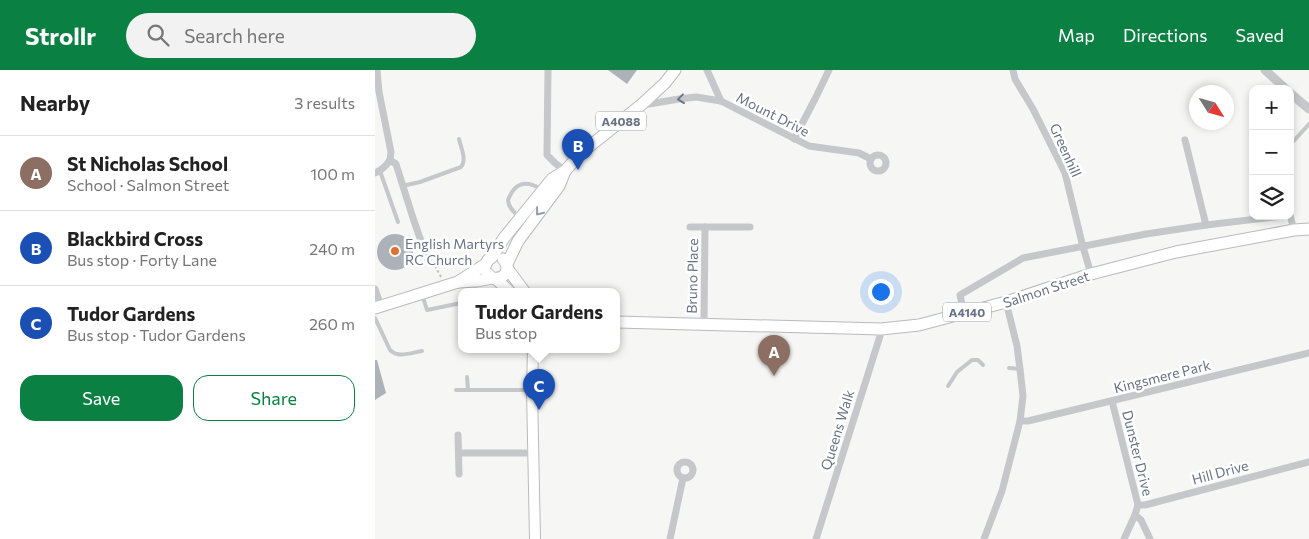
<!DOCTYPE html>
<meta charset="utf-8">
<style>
:root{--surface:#fff;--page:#f2f2f2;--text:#222;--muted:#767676;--line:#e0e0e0;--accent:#0b8043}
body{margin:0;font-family:Commissioner,sans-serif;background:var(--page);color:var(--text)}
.controls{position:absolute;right:15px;top:15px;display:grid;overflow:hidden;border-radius:10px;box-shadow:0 2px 8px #0003}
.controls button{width:45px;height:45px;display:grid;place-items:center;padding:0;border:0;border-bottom:1px solid var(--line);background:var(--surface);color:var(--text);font:25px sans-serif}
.compass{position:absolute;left:814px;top:15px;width:45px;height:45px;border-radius:50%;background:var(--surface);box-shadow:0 2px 8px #0003;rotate:127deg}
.you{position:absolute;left:505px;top:221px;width:18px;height:18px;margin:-12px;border:4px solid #fff;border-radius:50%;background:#1a73e8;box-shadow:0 0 0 8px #1a73e833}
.badge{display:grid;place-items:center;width:32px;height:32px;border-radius:50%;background:var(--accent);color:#fff;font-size:16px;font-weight:700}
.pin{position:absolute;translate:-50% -41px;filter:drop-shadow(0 1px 2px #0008)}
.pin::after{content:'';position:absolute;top:26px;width:18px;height:15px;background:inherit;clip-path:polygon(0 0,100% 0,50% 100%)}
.popup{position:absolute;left:83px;top:218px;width:162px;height:65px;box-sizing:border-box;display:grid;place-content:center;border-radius:10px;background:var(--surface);filter:drop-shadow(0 1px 4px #0005);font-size:16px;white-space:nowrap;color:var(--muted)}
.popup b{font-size:19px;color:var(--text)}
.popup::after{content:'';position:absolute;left:50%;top:100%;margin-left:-10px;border:10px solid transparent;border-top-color:var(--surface)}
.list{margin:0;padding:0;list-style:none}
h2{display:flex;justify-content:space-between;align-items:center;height:65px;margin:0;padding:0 20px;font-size:21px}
h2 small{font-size:16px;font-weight:400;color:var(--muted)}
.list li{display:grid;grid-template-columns:32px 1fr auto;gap:15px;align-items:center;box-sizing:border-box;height:75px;padding:0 20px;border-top:1px solid var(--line)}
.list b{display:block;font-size:19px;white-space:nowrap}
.list p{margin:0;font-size:16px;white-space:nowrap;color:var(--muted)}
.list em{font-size:16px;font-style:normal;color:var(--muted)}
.actions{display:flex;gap:10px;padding:15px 20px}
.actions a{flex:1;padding:11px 0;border:1px solid var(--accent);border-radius:15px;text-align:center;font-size:18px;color:var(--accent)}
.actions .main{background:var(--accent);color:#fff}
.icon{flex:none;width:28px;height:28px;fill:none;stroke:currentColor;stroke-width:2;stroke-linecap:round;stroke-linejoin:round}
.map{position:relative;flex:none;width:934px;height:469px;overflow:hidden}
header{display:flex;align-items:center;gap:30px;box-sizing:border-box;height:70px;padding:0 25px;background:var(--accent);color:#fff}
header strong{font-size:24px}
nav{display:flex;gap:28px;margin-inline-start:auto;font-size:18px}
.search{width:350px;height:45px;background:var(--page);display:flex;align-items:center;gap:12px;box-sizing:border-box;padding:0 18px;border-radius:28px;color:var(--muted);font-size:19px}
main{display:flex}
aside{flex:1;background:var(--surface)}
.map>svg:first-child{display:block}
</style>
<header>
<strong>Strollr</strong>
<div class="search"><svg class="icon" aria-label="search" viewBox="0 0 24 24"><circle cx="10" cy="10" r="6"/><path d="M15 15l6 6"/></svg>Search here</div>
<nav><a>Map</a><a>Directions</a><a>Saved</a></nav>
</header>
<main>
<aside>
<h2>Nearby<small>3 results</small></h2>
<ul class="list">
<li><span class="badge" style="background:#8d6e63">A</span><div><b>St Nicholas School</b><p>School · Salmon Street</p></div><em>100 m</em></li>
<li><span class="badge" style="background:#1a4fb4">B</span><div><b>Blackbird Cross</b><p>Bus stop · Forty Lane</p></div><em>240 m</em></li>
<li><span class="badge" style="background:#1a4fb4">C</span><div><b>Tudor Gardens</b><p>Bus stop · Tudor Gardens</p></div><em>260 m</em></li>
</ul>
<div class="actions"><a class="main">Save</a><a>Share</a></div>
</aside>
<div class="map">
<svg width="934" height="469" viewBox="0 0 934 469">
<rect width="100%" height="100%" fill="#f6f7f4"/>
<!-- building -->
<g fill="#adb2b9">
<path d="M233 0H262L252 14Z"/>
<circle cx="20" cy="182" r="18"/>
<path d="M0 290H2L11 323 0 330Z"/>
</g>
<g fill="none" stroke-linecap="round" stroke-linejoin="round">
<defs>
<path id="secondary" d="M158 279 157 320 160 469"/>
<g id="primary">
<path d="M132 194 143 171 184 116 190 101"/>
<path d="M132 198 149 221"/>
<path d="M112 203 117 208C130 210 137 199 128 189"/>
<path d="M121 209 134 221"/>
<path d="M83 212 111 194 113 190 117 187 129 168 177 109 190 101 205 84 266 35 290 13 300 0"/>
<path d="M0 238 83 212 102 211 117 208"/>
<path d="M242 252 506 259 544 255 631 232 716 204 801 182 919 160 934 159"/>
</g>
</defs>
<!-- secondary casing -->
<use href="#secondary" stroke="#b7bac0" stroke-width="12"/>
<!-- primary casing -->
<use href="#primary" stroke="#b8babf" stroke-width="13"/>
<!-- path -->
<path stroke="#bebfc2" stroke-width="2" stroke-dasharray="2.5 2.5" stroke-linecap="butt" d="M60 196 66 207"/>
<!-- service -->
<g stroke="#c5c7cb" stroke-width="4">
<path d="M915 75 934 54"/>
<path d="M5 101 23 152"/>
<path d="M27 116 45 112 86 97C92 90 86 78 84 69"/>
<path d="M144 147C139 142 133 137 133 130 134 127 136 124 137 122 144 111 155 112 166 119"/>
<path d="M47 224 52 240 86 233"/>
<path d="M0 248 15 280C16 281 20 284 22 284 29 286 40 282 47 281"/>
<path d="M634 298 645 299"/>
<path d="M92 307 93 320"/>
<path d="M573 316 582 302 597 290H603L608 295"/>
<path d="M81 320H155"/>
</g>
<!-- minor -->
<g stroke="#c5c7cb" stroke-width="7">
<path d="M2 0 4 22 16 82 15 90 21 94 38 148 53 191"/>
<path d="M173 0 172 85 180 93 190 101"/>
<path d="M332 0 346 31"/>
<path d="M638 0 640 9 658 39 690 103 708 177 716 204"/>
<path d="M268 35 304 29 321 27 346 31 434 76 484 83 496 89"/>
<path d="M419 69 440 29 454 0"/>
<path d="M810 70 831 155"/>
<circle cx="503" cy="93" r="8"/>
<path d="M0 103C7 100 11 96 15 90"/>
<path d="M915 145 919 160"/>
<path d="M315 157H375"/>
<path d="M0 219 6 236"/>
<path d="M589 243 585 225 648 188 771 164 831 155 908 146"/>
<path d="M329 255 330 157"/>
<path d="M737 331 763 435 760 445 749 469"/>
<path d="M645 351H653L934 283"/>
<path d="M83 365 84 404"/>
<path d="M84 383H159"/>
<circle cx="310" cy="400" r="8"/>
<path d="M763 435H770L934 392"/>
<path d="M760 445 766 450 775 469"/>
<path d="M295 469 308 408"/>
<path d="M441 469 505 266 506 259"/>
<path d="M609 469 627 421 645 351 648 326 645 299 642 276 631 232"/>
</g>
<!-- tertiary -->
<g stroke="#c5c7cb" stroke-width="9">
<path d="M890 0 911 19"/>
<path d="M915 23 934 39"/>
</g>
<!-- secondary -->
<use href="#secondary" stroke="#fff" stroke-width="10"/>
<!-- primary -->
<use href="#primary" stroke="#fff" stroke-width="11"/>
</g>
<!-- one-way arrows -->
<defs><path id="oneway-chevron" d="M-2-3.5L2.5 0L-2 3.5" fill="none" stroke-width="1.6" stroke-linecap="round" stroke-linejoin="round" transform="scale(1.25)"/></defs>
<use stroke="#6c7688" href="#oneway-chevron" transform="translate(306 29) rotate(173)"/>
<use stroke="#959ca9" href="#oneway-chevron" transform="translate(164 142) rotate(128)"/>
<!-- markers -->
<circle fill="#dd722e" stroke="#fff" stroke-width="2" cx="20" cy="181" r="5"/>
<g text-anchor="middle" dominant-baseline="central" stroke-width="5" stroke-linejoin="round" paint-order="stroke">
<!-- shield labels -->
<g fill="#fff" stroke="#959ca9" stroke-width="1">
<rect x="221" y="41.5" width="50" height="19" rx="4"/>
<rect x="568" y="232.5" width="48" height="19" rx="4"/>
</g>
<g font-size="12" font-weight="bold" fill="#677284">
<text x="246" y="51">A4088</text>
<text x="592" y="242">A4140</text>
</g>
<!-- street labels -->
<g font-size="14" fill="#677284" stroke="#fff">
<text transform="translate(398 44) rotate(27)">Mount Drive</text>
<text transform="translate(691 80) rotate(66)">Greenhill</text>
<text transform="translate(317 206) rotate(-89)">Bruno Place</text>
<text transform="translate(671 219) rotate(-18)">Salmon Street</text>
<text transform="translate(787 306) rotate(-14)">Kingsmere Park</text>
<text transform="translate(462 360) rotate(-73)">Queens Walk</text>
<text transform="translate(763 383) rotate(76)">Dunster Drive</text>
<text transform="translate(845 402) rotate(-15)">Hill Drive</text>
</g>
<!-- poi labels -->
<g font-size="14" fill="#677284" stroke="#fff" text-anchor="start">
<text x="30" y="173">English Martyrs<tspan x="30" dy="16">RC Church</tspan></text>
</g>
</g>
</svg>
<div class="controls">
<button>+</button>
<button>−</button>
<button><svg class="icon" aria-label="layers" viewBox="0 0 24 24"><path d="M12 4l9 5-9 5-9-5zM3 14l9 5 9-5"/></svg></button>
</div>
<svg class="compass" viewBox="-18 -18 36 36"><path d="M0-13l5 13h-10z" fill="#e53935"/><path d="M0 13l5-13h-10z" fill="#767676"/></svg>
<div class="you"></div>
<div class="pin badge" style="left:399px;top:306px;background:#8d6e63">A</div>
<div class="pin badge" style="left:203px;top:100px;background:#1a4fb4">B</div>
<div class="pin badge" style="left:164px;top:340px;background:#1a4fb4">C</div>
<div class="popup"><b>Tudor Gardens</b>Bus stop</div>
</div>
</main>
